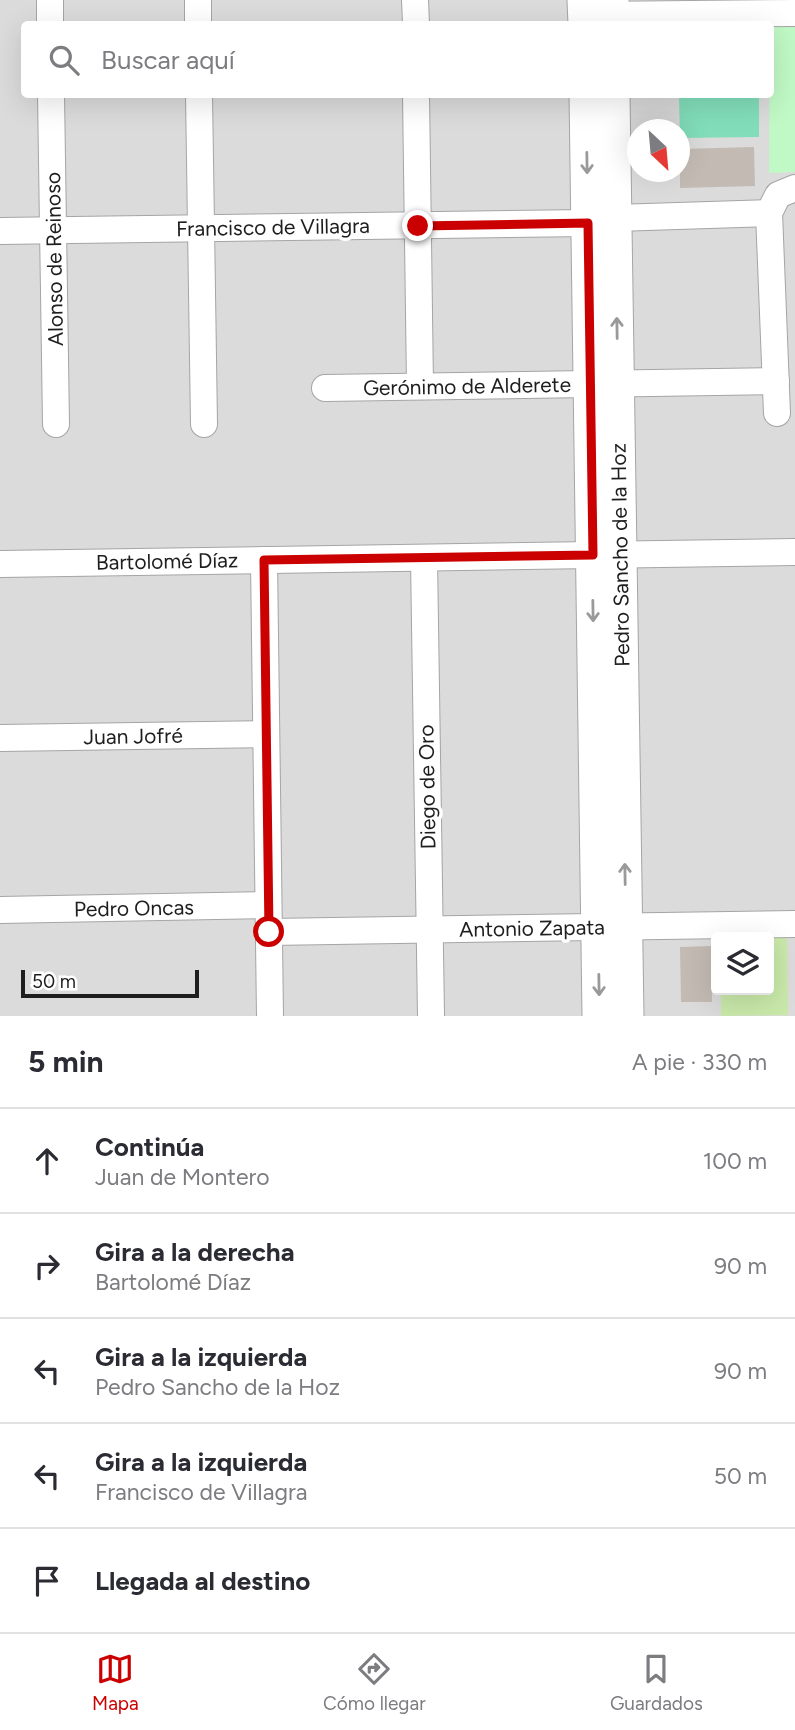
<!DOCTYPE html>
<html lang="es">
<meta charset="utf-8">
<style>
:root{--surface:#fff;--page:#f7f7f7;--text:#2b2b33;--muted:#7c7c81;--line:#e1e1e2;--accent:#cb0101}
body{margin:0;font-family:Figtree,sans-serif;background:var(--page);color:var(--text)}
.controls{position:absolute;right:21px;bottom:21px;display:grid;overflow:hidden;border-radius:7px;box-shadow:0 7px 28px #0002}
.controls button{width:63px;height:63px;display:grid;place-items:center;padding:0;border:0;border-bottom:2px solid var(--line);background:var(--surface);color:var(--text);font:35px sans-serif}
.compass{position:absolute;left:627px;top:119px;width:63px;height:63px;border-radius:50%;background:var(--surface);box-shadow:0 7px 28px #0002;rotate:154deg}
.scale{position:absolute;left:21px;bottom:18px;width:178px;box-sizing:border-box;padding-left:7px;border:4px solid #1e1e1e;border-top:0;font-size:19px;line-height:24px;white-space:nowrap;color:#1e1e1e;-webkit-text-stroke:5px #fff;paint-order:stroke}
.stop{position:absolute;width:21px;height:21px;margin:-16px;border:5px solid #cb0101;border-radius:50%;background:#fff}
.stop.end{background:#cb0101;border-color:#fff;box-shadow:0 2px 7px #0008}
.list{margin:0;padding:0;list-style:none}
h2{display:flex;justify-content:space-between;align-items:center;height:91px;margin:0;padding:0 28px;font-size:30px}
h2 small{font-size:23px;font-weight:400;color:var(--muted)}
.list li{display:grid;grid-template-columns:46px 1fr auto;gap:21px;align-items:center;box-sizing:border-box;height:105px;padding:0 28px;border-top:2px solid var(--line)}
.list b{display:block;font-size:26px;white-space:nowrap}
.list p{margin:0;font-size:23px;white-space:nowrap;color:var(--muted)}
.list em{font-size:23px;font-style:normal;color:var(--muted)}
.icon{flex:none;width:38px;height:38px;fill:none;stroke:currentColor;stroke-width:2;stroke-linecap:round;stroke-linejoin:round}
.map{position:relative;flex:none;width:795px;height:1016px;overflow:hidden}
.search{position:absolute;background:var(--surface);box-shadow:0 7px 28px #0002;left:21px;right:21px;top:21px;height:77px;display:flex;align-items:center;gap:18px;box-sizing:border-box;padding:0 24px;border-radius:7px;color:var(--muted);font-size:26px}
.sheet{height:616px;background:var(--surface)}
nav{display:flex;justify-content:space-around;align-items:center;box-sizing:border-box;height:98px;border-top:2px solid var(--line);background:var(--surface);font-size:19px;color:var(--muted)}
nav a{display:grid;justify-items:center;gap:4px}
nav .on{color:var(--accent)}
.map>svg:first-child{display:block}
</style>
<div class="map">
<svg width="795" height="1016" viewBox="0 0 795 1016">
<rect width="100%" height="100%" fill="#efebe4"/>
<!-- residential -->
<path fill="#dcdbdb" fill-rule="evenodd" d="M0 0H795V1016H0ZM24 24H770V94H24ZM638 130H680V172H638ZM716 937H769V990H716Z"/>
<!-- grass -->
<path fill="#c9e9a9" d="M769 937H787L788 1015 721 1016V990H769Z"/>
<!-- park -->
<path fill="#c0f9c5" d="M795 23V172L769 173 770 24Z"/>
<!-- pitch -->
<path fill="#82deba" d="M679 95H759V137L680 138Z"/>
<!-- building -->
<g fill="#c3bbb3">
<path d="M754 147 755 186 680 188V149Z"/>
<path d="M711 946 712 1002H681L680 947Z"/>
</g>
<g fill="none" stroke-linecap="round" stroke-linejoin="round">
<defs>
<g id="minor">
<path d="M50 0V24"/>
<path d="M198 0V24"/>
<path d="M415 0 416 24"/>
<path d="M593 15 795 13"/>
<path d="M51 94 56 424"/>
<path d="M199 94 204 424"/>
<path d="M416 94 420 386"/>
<path d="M615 218 769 213"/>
<path d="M0 231 588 223"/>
<path d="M325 388 776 381"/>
<path d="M777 413 769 213 778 195 795 188"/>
<path d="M424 558 431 1016"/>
<path d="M264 560 270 1016"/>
<path d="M0 564 795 552"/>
<path d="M0 738 266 734"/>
<path d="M0 910 268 905"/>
<path d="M269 932 795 924"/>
</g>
<g id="tertiary">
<path d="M584 0 585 24"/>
<path d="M612 0V24"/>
<path d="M586 94 599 1016"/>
<path d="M613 94 627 1016"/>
</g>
</defs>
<!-- minor casing -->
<use href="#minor" stroke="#a5a5a5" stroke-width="28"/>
<!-- tertiary casing -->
<use href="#tertiary" stroke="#a5a5a5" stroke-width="35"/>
<!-- minor -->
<use href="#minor" stroke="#fff" stroke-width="26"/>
<!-- tertiary -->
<use href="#tertiary" stroke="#fff" stroke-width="33"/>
</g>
<!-- one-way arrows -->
<defs><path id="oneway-shaft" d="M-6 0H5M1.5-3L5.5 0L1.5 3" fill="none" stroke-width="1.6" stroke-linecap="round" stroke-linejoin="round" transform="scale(1.75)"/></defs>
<g stroke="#9a9a9a">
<use href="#oneway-shaft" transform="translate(587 163) rotate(89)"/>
<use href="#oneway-shaft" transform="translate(617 328) rotate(-91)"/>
<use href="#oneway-shaft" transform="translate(593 611) rotate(89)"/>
<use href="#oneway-shaft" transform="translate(625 874) rotate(-91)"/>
<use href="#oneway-shaft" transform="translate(599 985) rotate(89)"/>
</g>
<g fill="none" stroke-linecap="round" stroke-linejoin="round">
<!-- route -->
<path stroke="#cb0101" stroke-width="9" d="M269 932 264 560 593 555 588 223 418 226"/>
</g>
<g text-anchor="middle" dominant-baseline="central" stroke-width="7" stroke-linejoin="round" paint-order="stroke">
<!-- street labels -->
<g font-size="21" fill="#1e1e1e" stroke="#fff">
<text transform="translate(273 227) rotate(-1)">Francisco de Villagra</text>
<text transform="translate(54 259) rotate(-91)">Alonso de Reinoso</text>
<text transform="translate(467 386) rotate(-1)">Gerónimo de Alderete</text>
<text transform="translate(620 555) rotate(-91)">Pedro Sancho de la Hoz</text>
<text transform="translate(167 561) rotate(-1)">Bartolomé Díaz</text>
<text transform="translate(133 736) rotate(-1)">Juan Jofré</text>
<text transform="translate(427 787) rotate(-91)">Diego de Oro</text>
<text transform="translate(134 908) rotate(-1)">Pedro Oncas</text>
<text transform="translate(532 928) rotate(-1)">Antonio Zapata</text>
</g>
</g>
</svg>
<div class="controls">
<button><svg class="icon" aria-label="layers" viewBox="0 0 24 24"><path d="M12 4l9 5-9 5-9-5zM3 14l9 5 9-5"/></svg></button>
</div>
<svg class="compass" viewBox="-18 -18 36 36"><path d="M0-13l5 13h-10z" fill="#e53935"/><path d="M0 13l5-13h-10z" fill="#7c7c81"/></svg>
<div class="scale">50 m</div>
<div class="stop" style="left:269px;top:932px"></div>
<div class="stop end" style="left:418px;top:226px"></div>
<div class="search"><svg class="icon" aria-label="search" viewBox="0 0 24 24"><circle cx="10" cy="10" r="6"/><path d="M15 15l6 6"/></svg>Buscar aquí</div>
</div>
<section class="sheet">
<h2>5 min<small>A pie · 330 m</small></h2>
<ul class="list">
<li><svg class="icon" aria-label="ahead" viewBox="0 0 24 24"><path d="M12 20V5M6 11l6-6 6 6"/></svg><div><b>Continúa</b><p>Juan de Montero</p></div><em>100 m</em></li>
<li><svg class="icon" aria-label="right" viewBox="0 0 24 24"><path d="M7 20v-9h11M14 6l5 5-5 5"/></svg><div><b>Gira a la derecha</b><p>Bartolomé Díaz</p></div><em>90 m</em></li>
<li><svg class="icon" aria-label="left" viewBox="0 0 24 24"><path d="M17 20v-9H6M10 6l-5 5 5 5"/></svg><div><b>Gira a la izquierda</b><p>Pedro Sancho de la Hoz</p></div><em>90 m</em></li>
<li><svg class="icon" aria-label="left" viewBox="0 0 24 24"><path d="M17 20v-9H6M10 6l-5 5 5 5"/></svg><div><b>Gira a la izquierda</b><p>Francisco de Villagra</p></div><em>50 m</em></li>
<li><svg class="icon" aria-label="arrive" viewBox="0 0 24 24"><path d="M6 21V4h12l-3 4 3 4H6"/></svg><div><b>Llegada al destino</b></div></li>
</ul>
</section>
<nav>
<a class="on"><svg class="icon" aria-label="map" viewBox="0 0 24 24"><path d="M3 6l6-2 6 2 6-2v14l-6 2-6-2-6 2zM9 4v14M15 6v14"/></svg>Mapa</a>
<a><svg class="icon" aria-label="directions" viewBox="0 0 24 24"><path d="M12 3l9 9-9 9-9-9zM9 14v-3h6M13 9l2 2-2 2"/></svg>Cómo llegar</a>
<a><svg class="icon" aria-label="saved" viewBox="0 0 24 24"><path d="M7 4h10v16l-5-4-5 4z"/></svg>Guardados</a>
</nav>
